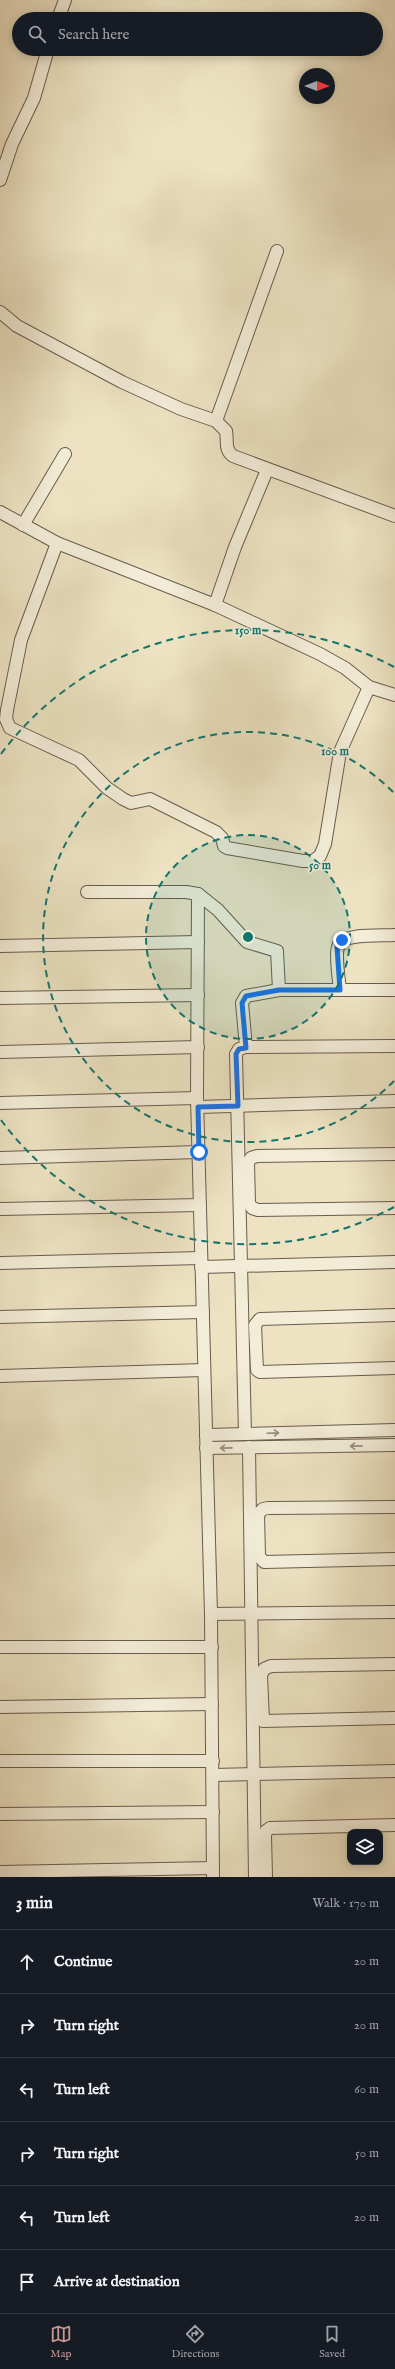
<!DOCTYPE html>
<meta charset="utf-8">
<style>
:root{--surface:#171b24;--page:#20242c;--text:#f1f3f6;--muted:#9ea1a6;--line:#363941;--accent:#c59692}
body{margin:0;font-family:"IM FELL English",serif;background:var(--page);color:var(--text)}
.controls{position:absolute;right:12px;bottom:12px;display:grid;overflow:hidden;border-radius:8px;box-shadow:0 2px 10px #0003}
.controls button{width:36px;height:36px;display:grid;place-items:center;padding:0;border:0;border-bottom:1px solid var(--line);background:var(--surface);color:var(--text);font:20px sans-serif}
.compass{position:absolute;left:299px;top:68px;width:36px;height:36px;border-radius:50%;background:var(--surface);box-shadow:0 2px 10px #0003;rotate:90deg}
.stop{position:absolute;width:12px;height:12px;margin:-9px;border:3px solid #1a73e8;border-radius:50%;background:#fff}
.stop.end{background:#1a73e8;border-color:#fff;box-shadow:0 1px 4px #0008}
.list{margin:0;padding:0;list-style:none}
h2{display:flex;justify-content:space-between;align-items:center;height:52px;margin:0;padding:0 16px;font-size:17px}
h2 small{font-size:13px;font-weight:400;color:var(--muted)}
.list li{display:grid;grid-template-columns:26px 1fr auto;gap:12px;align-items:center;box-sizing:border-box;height:64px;padding:0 16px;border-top:1px solid var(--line)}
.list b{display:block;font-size:15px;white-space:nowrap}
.list em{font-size:13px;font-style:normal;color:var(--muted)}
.icon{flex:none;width:22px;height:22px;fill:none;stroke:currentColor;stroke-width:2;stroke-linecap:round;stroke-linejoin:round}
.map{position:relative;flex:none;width:395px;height:1877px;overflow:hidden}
.search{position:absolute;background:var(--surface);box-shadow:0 2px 10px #0003;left:12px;right:12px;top:12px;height:44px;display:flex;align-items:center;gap:10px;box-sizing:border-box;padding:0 14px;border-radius:22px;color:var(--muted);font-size:15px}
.sheet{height:436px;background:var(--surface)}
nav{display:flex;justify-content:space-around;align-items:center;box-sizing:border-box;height:56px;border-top:1px solid var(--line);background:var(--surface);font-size:11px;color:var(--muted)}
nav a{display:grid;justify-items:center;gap:2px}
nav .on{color:var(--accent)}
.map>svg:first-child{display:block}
</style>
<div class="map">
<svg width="395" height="1877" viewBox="0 0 395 1877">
<rect width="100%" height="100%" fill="#ede3c3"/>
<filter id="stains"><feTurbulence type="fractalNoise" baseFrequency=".005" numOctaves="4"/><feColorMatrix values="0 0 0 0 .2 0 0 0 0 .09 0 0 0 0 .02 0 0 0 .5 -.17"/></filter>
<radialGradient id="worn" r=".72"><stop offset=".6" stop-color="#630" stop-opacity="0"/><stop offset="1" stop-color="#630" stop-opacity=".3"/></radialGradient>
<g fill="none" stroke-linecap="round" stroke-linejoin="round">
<defs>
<g id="minor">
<path d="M58 19 65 0"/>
<path d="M0 180 12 144 34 98 48 49"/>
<path d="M0 312 17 326 122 382 181 409 216 421 226 431C228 442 224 449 233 456L395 516"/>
<path d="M216 421 277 251"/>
<path d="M0 512 57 543 215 605 320 654 345 668 369 687 395 695"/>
<path d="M23 525 65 454"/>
<path d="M57 543 21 640 7 710 6 719 10 728 79 760 107 788 123 799 131 803 150 799 216 832 222 838 224 846 227 848 303 861H313L320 856 325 844 340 752 369 687"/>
<path d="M215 605 235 547 267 470"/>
<path d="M87 892H186L198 894 197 1098 211 1614 213 1877"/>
<path d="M198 894 218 910 247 942 277 951 279 990"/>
<path d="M0 946 198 942"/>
<path d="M340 990C339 979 335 956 338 947 342 932 382 936 395 935"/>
<path d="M395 990H279L246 996 242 1003 246 1047 395 1046"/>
<path d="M0 998 198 995"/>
<path d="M0 1052 198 1047"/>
<path d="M0 1103 197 1098"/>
<path d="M198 1107 395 1101"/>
<path d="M395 1154 257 1156 251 1158 248 1163 249 1203 252 1208 258 1210 395 1208"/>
<path d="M0 1158 199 1152"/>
<path d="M0 1209 200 1205"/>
<path d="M0 1263 201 1258"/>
<path d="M201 1267 395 1262"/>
<path d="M395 1315 260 1319 255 1325 257 1370 260 1372 395 1368"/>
<path d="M0 1317 203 1312"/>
<path d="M0 1376 204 1370"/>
<path d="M245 1434 236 1054 239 1049 246 1047"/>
<path d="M206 1435 395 1430"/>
<path d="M249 1447 255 1877"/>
<path d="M206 1448 395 1445"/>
<path d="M395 1507 268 1508 263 1509 258 1514 259 1556 264 1562 395 1559"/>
<path d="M211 1614 395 1612"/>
<path d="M0 1647H212"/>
<path d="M395 1664 271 1666 264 1669 261 1675 263 1721 395 1718"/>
<path d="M0 1707 212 1704"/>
<path d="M0 1761H213"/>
<path d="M213 1775 395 1771"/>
<path d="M0 1814 213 1812"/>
<path d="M0 1872 213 1868"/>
<path d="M266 1877 265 1836 266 1831 270 1828 395 1825"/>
</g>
</defs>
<!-- minor casing -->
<use href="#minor" stroke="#685c4e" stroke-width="14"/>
<!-- minor -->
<use href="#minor" stroke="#f3edd8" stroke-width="12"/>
</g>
<!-- one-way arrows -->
<defs><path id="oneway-shaft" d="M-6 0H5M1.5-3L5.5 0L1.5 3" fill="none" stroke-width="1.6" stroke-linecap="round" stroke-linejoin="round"/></defs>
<g stroke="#988e80">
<use href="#oneway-shaft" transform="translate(273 1433) rotate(-2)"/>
<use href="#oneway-shaft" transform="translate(356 1446) rotate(179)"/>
<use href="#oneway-shaft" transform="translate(226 1448) rotate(179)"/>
</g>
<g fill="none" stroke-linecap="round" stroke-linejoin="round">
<!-- route -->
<path stroke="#1a73e8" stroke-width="5" d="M199 1152 198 1107 238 1106 236 1054 239 1049 246 1048 242 1003 246 996 279 990H340L337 947 342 940"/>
</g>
<!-- distance rings -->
<circle cx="248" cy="937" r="102" fill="#0f766e" fill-opacity=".12"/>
<g fill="none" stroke="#0f766e" stroke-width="2" stroke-dasharray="7 5">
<circle cx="248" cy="937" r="102"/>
<path d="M394 1081A205 205 0 1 1 394 793"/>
<path d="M394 1207A307 307 0 0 1 1 1120M1 754A307 307 0 0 1 394 667"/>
</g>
<circle cx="248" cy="937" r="6" fill="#0f766e" stroke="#f3edd8" stroke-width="2"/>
<g font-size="12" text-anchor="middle" font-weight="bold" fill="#0f766e" stroke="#f3edd8" stroke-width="3" stroke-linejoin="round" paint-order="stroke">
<text x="248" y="634">150 m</text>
<text x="335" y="755">100 m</text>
<text x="320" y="869">50 m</text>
</g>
<rect width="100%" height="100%" filter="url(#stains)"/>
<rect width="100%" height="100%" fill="url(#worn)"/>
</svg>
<div class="controls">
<button><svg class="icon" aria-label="layers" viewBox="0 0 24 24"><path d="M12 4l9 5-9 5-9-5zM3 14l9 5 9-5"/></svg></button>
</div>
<svg class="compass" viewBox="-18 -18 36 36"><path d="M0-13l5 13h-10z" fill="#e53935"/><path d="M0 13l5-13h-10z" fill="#9ea1a6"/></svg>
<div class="stop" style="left:199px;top:1152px"></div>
<div class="stop end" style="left:342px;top:940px"></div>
<div class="search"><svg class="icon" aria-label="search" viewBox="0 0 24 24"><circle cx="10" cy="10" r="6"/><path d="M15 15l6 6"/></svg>Search here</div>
</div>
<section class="sheet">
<h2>3 min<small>Walk · 170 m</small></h2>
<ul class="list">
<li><svg class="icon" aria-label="ahead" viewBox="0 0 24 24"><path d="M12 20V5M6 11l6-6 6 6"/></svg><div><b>Continue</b></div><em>20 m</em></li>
<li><svg class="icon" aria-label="right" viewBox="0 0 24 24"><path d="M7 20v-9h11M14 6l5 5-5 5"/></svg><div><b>Turn right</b></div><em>20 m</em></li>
<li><svg class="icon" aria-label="left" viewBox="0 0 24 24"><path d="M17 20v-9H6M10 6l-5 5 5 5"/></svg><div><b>Turn left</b></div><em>60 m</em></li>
<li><svg class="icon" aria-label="right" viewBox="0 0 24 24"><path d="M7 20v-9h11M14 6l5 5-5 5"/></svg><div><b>Turn right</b></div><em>50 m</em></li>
<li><svg class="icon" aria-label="left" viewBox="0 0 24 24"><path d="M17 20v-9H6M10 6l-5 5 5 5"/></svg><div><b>Turn left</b></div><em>20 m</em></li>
<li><svg class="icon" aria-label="arrive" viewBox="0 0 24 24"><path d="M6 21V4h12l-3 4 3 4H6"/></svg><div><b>Arrive at destination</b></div></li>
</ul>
</section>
<nav>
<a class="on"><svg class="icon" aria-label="map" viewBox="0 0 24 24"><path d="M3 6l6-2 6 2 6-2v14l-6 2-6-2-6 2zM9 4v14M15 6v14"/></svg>Map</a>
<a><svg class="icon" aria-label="directions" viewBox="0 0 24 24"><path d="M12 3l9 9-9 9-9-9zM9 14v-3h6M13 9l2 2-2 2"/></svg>Directions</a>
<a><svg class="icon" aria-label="saved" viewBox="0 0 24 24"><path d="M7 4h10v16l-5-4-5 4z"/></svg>Saved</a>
</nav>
